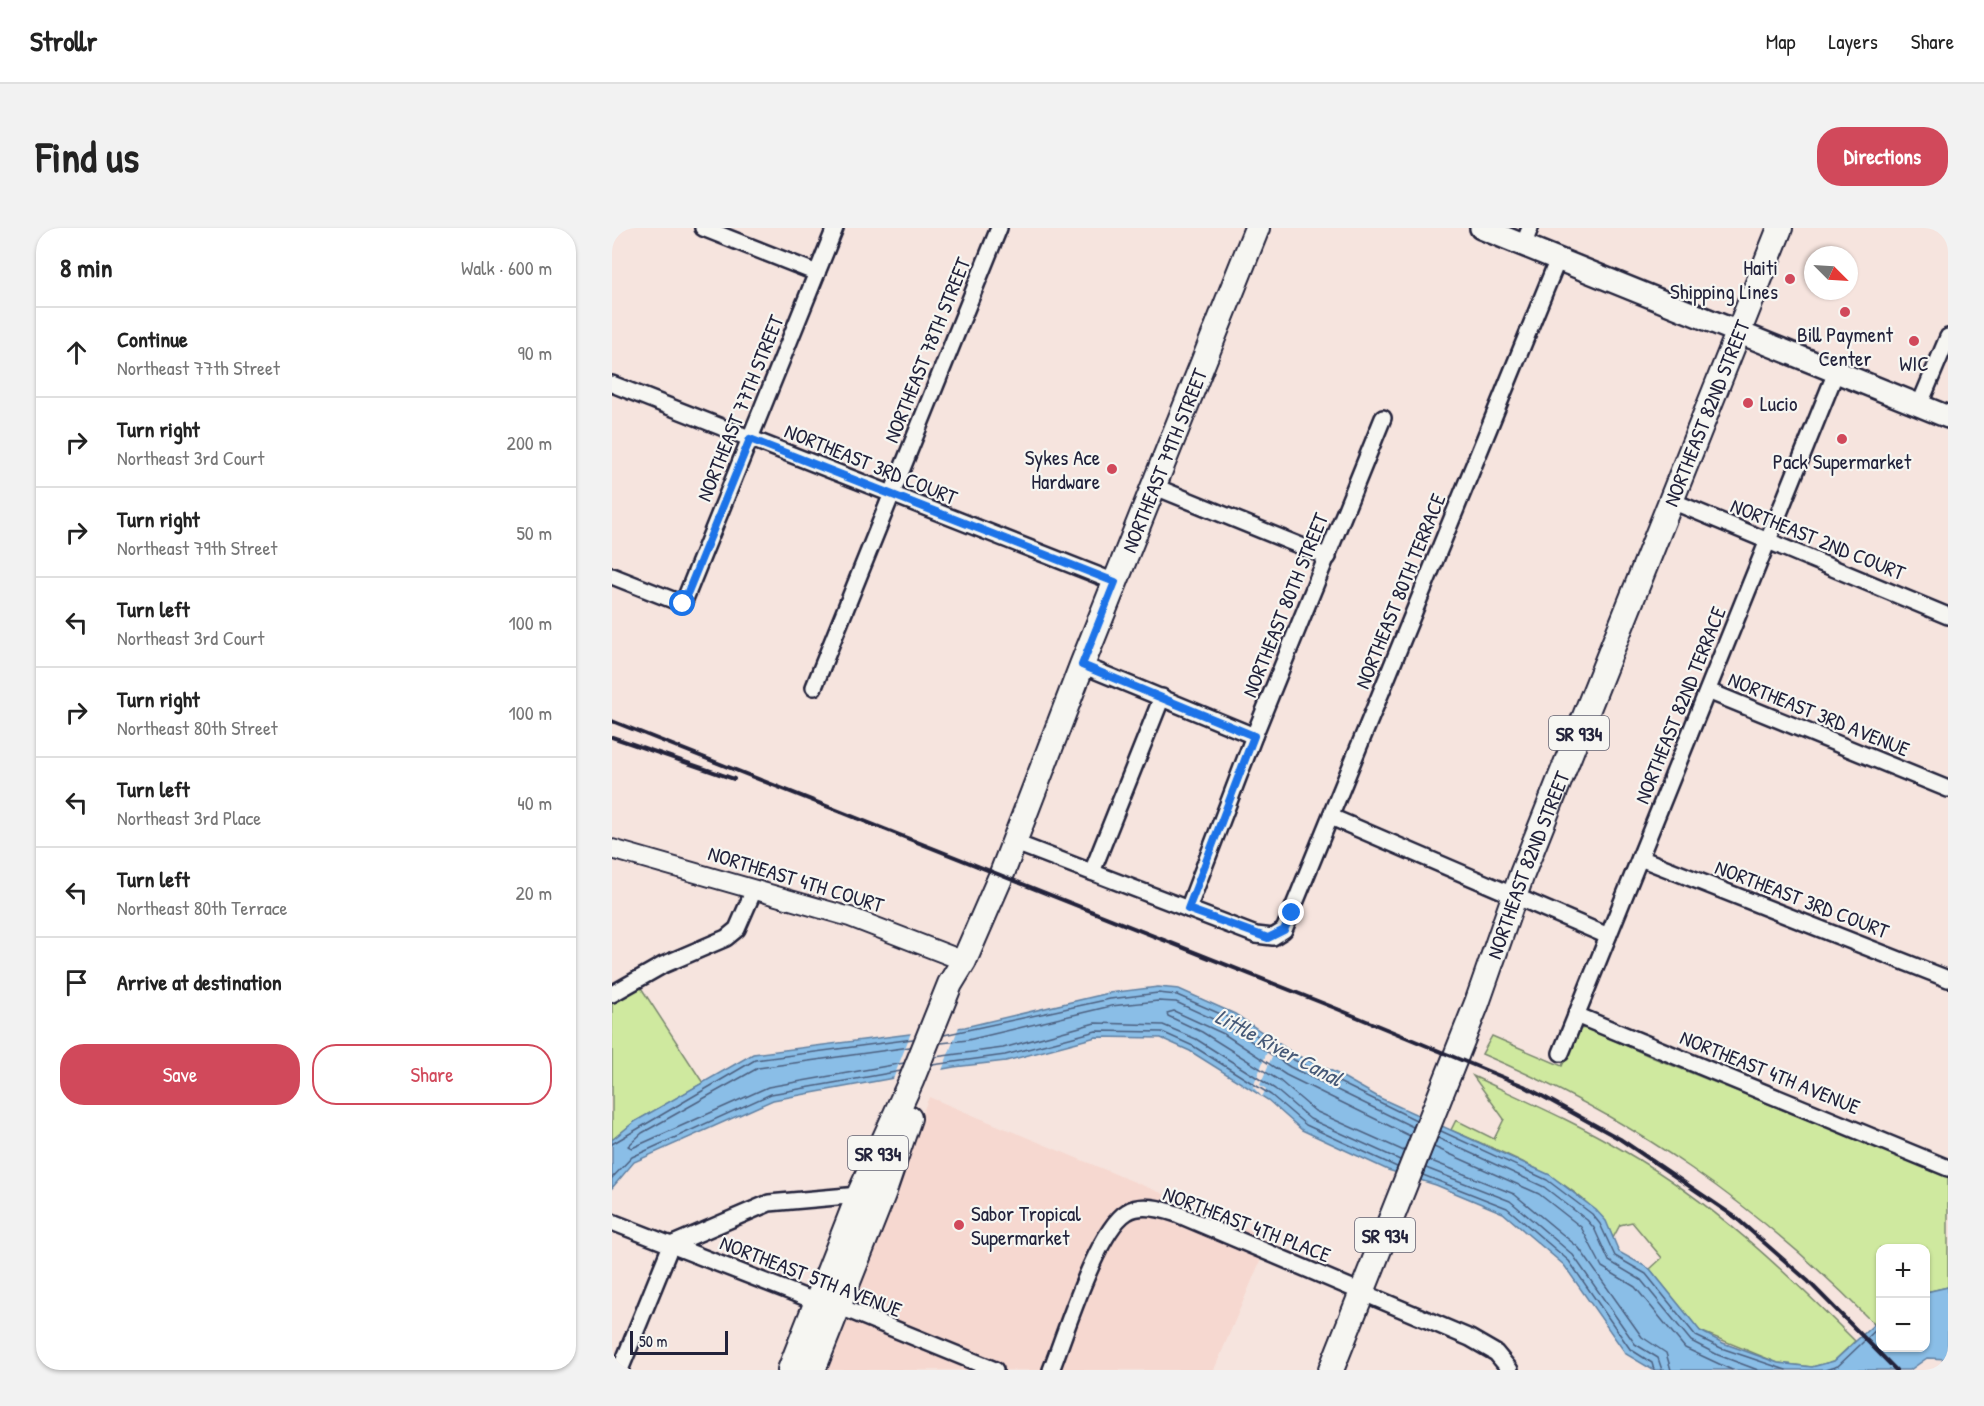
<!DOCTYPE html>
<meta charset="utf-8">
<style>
:root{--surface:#fff;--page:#f2f2f2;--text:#222;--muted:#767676;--line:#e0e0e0;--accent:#d1495b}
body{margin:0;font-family:"Patrick Hand",sans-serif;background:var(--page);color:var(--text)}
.controls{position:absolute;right:18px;bottom:18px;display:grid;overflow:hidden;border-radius:12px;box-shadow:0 2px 4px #0004}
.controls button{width:54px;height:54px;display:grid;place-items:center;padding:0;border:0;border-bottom:2px solid var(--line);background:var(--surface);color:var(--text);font:30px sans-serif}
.compass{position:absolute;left:1192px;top:18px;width:54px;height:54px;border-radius:50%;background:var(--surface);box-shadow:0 2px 4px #0004;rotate:114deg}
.scale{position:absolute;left:18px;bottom:15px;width:98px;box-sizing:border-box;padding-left:6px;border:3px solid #22223b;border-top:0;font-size:16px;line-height:21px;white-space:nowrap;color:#22223b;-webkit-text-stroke:4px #f6f6f2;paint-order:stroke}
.stop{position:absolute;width:18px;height:18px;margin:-14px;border:4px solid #1a73e8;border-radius:50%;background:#fff}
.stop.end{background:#1a73e8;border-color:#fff;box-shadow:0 2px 6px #0008}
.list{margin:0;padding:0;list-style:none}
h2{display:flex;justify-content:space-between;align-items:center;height:78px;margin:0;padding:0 24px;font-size:26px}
h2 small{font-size:20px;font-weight:400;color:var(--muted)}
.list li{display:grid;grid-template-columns:39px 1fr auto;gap:18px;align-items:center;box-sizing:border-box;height:90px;padding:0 24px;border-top:2px solid var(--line)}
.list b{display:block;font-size:22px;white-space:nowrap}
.list p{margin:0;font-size:20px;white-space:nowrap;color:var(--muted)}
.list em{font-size:20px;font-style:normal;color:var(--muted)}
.actions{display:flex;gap:12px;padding:18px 24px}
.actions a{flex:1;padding:14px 0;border:2px solid var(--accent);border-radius:24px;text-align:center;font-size:21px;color:var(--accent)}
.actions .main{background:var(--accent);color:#fff}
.icon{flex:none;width:33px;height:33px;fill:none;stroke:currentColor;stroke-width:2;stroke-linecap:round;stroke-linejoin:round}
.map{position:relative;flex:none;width:1336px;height:1142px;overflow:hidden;border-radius:24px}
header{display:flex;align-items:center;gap:36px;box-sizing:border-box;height:84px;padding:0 30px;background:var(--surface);border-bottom:2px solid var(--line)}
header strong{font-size:28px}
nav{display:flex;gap:33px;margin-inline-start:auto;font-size:21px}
.intro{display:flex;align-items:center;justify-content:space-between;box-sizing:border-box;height:144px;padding:0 36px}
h1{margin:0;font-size:42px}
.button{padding:15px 27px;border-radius:24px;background:var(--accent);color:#fff;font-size:21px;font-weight:700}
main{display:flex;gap:36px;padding:0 36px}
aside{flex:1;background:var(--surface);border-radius:24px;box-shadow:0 2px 4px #0004}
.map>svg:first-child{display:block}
</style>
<header>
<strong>Strollr</strong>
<nav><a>Map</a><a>Layers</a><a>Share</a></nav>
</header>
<div class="intro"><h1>Find us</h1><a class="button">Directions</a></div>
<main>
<aside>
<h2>8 min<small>Walk · 600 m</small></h2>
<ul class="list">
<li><svg class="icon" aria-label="ahead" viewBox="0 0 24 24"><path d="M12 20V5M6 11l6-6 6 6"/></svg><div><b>Continue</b><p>Northeast 77th Street</p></div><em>90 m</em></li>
<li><svg class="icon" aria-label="right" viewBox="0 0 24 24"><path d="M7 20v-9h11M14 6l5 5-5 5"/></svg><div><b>Turn right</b><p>Northeast 3rd Court</p></div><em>200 m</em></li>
<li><svg class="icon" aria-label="right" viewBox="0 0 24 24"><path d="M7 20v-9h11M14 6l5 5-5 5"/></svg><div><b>Turn right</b><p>Northeast 79th Street</p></div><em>50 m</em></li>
<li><svg class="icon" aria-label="left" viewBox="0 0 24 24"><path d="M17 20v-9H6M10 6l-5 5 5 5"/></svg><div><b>Turn left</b><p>Northeast 3rd Court</p></div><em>100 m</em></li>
<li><svg class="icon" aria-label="right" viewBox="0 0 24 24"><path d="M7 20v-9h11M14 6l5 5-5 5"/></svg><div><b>Turn right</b><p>Northeast 80th Street</p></div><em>100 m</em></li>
<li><svg class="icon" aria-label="left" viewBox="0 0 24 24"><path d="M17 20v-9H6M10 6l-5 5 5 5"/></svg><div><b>Turn left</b><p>Northeast 3rd Place</p></div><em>40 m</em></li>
<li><svg class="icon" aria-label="left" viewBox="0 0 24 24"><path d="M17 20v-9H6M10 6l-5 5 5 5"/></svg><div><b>Turn left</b><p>Northeast 80th Terrace</p></div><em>20 m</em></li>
<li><svg class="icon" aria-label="arrive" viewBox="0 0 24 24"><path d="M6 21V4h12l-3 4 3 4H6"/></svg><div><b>Arrive at destination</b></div></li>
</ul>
<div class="actions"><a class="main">Save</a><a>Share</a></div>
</aside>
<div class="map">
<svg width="1336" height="1142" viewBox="0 0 1336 1142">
<rect width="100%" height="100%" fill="#f6e4de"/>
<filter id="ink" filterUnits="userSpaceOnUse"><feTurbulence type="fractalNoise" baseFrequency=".0167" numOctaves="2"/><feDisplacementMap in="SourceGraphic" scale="12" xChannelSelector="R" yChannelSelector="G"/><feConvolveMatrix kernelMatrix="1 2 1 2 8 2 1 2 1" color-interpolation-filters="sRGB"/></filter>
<g filter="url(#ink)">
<!-- built -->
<path fill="#f6d8d0" d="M317 869 658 1010 602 1142H208Z"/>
<!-- green -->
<g fill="#cfe99f" stroke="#78866d" stroke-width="1.5">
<path d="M24 752 91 855 22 894 0 912V766Z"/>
<path d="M975 800 1042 830 1336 948V1059L1314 1064V1020H1268V1091L1262 1096C1147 978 1022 890 870 826L880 808 950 838 967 801Z"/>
<path d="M861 848C912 872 963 894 1012 923 1099 973 1172 1042 1243 1113L1222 1133 1200 1139 1166 1135 1088 1103 1038 1041 1050 1030 1020 994 1008 997 1001 1010C977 955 891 925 839 902L844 892 882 911 892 891Z"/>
</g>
<!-- water -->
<path fill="#8abee7" stroke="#6080a2" stroke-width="1.5" d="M546 759 567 761 623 786 684 827 722 844 768 870 938 947 984 982 994 993 1007 1024 1038 1041 1088 1103 1111 1115 1166 1135 1200 1139 1222 1133 1268 1091V1120H1314V1064L1336 1059V1131L1315 1130 1298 1142H1041L1014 1126 952 1037 891 985 824 957 776 942 690 902 656 872 578 823 549 810 484 809 394 833 342 839 161 872 22 934 0 960V912L22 894 141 826 353 799 497 765Z"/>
<!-- pier -->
<g fill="#f6e4de">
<path d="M348 796 329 845 280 854 300 802Z"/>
<path d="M661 809 667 812 648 857 654 861 650 869 641 859Z"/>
</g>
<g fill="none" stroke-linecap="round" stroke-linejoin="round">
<!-- shore -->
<g stroke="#4c6080" stroke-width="1.5">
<path d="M332 807 498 771 546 765 565 767 620 791 682 832 804 892"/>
<path d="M329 815 356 812 499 778 546 773 564 774 616 798 678 839 801 899"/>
<path d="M323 829 391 820 483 795 551 797 584 811 663 861 698 891 788 932"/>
<path d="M292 835 156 859 20 920 16 918 30 905 146 840 298 819"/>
<path d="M320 837 393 827 484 803 550 804 581 818 659 867 694 897 785 939"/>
<path d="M829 903 935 952 980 986 988 996 1003 1028 1034 1046 1084 1108 1109 1120 1174 1142"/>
<path d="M826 910 932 959 975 992 982 1000 997 1033 1029 1052 1079 1113 1106 1127 1146 1142"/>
<path d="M0 916 143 832 301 811"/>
<path d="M822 919 927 966 969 999 990 1039 1023 1059 1073 1120 1120 1142"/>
<path d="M792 923 703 883 668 853 590 804 556 788 555 785 562 783 612 806 674 847 798 908"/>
<path d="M817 932 902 966 967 1020 1030 1109 1054 1125 1059 1142"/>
<path d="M814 940 898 973 961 1027 1023 1116 1046 1130 1050 1142"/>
<path d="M811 947 895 980 957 1033 1018 1121 1040 1135 1042 1142"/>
<path d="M0 950 20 929 159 866 289 843"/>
<path d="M1213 1142 1226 1138 1268 1098"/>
</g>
<defs>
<g id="minor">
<path d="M91 0 205 45"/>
<path d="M911 18 918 0"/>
<path d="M0 156 503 354"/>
<path d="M1307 178 1336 109"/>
<path d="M541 258 716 329"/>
<path d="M1060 273 1336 388"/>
<path d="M0 348 71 376 223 0"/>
<path d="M470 437 642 508"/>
<path d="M202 459 387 0"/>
<path d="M1096 463 1336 561"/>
<path d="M719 589 996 708"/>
<path d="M401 614 644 707 661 709 672 702 946 31"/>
<path d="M1028 630 1336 751"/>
<path d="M480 644 550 469"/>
<path d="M576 681 642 508 771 190"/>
<path d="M0 766 51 737 114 710 125 701 142 662"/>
<path d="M964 787 1336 940"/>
<path d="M949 825 1224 144"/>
<path d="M0 994 205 1074 226 1078 383 1142"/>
<path d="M8 1142 59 1017 157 975 247 967"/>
<path d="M439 1142C453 1107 485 1002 515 984 529 975 550 981 565 986L858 1110 884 1125 898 1142"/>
</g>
<path id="tertiary" d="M0 621 238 689 352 733"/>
<path id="secondary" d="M869 0 1336 189"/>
<g id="primary">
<path id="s1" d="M178 1142 247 967 299 853 338 756 352 733 389 648 470 437 645 0"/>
<path d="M201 1142 271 966 297 890"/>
<path id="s2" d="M719 1142 865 775 910 646 1168 0"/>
</g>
</defs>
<!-- minor casing -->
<use href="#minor" stroke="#22223b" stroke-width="20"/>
<!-- tertiary casing -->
<use href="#tertiary" stroke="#22223b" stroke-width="22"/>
<!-- secondary casing -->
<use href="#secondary" stroke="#22223b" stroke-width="26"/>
<!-- primary casing -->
<use href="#primary" stroke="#22223b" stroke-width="28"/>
<!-- minor -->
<use href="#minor" stroke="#f6f6f2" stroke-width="15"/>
<!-- tertiary -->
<use href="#tertiary" stroke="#f6f6f2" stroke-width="18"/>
<!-- secondary -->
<use href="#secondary" stroke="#f6f6f2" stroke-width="21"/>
<!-- primary -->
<use href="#primary" stroke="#f6f6f2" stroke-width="24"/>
<!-- rail -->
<g stroke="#22223b" stroke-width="4">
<path d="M0 493 723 780 912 858 1008 911 1123 989 1196 1053 1284 1142"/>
<path d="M0 509 122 551"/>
</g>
</g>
</g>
<g fill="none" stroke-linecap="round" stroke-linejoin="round" filter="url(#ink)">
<!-- route -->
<path stroke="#1a73e8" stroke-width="8" d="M71 376 138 211 503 354 470 437 642 508 576 681 656 710 672 702 680 685"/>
</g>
<!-- markers -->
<g fill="#d1495b" stroke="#f6f6f2" stroke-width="2">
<circle cx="1178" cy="51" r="6"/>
<circle cx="1233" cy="84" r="6"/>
<circle cx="1302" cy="113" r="6"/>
<circle cx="1136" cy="175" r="6"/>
<circle cx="1230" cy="211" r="6"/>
<circle cx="500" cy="241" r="6"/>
<circle cx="347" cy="997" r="6"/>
</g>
<g text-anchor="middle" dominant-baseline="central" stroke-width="4.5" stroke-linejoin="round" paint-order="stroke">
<!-- shield labels -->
<g fill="#f6f6f2" stroke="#626272" stroke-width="1.5">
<rect x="937" y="488" width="60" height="34" rx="4.5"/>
<rect x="236" y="908" width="60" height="34" rx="4.5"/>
<rect x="743" y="990" width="60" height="34" rx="4.5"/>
</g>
<g font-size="20" font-weight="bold" fill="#22223b">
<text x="967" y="505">SR 934</text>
<text x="266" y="925">SR 934</text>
<text x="773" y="1007">SR 934</text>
</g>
<!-- poi labels -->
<g font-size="21" fill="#22223b" stroke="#f6f6f2">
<text x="1166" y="39" text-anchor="end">Haiti<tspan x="1166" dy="24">Shipping Lines</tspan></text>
<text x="1233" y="106">Bill Payment<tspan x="1233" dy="24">Center</tspan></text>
<text x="1302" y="135">WIC</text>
<text x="1148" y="175" text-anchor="start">Lucio</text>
<text x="488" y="229" text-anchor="end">Sykes Ace<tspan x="488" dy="24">Hardware</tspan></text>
<text x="1230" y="233">Pack Supermarket</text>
<text x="359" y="985" text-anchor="start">Sabor Tropical<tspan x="359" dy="24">Supermarket</tspan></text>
</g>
<!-- street labels -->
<g font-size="21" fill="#22223b" stroke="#f6f6f2">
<text transform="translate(315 122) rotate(-68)">NORTHEAST 78TH STREET</text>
<text transform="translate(128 180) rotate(-68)">NORTHEAST 77TH STREET</text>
<text stroke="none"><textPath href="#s2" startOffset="1028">NORTHEAST 82ND STREET</textPath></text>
<text stroke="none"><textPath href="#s1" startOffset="984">NORTHEAST 79TH STREET</textPath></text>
<text transform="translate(259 236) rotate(22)">NORTHEAST 3RD COURT</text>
<text transform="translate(1206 311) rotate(22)">NORTHEAST 2ND COURT</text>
<text transform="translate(788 363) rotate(-68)">NORTHEAST 80TH TERRACE</text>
<text transform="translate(673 377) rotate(-68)">NORTHEAST 80TH STREET</text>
<text transform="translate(1068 477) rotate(-68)">NORTHEAST 82ND TERRACE</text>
<text transform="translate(1207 486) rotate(22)">NORTHEAST 3RD AVENUE</text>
<text stroke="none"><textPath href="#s2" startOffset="542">NORTHEAST 82ND STREET</textPath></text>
<text transform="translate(184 651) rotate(17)">NORTHEAST 4TH COURT</text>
<text transform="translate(1190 671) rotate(21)">NORTHEAST 3RD COURT</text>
<text transform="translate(1158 844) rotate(22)">NORTHEAST 4TH AVENUE</text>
<text transform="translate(635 996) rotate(21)">NORTHEAST 4TH PLACE</text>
<text transform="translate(199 1048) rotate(21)">NORTHEAST 5TH AVENUE</text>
</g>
<!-- water labels -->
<g font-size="22" font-style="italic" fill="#465977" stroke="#f6f6f2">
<text transform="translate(667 819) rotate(28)">Little River Canal</text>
</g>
</g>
</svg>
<div class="controls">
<button>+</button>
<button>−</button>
</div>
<svg class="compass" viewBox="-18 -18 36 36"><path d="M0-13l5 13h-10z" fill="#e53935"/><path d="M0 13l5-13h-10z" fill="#767676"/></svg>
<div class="scale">50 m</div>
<div class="stop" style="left:71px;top:376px"></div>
<div class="stop end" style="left:680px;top:685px"></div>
</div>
</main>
